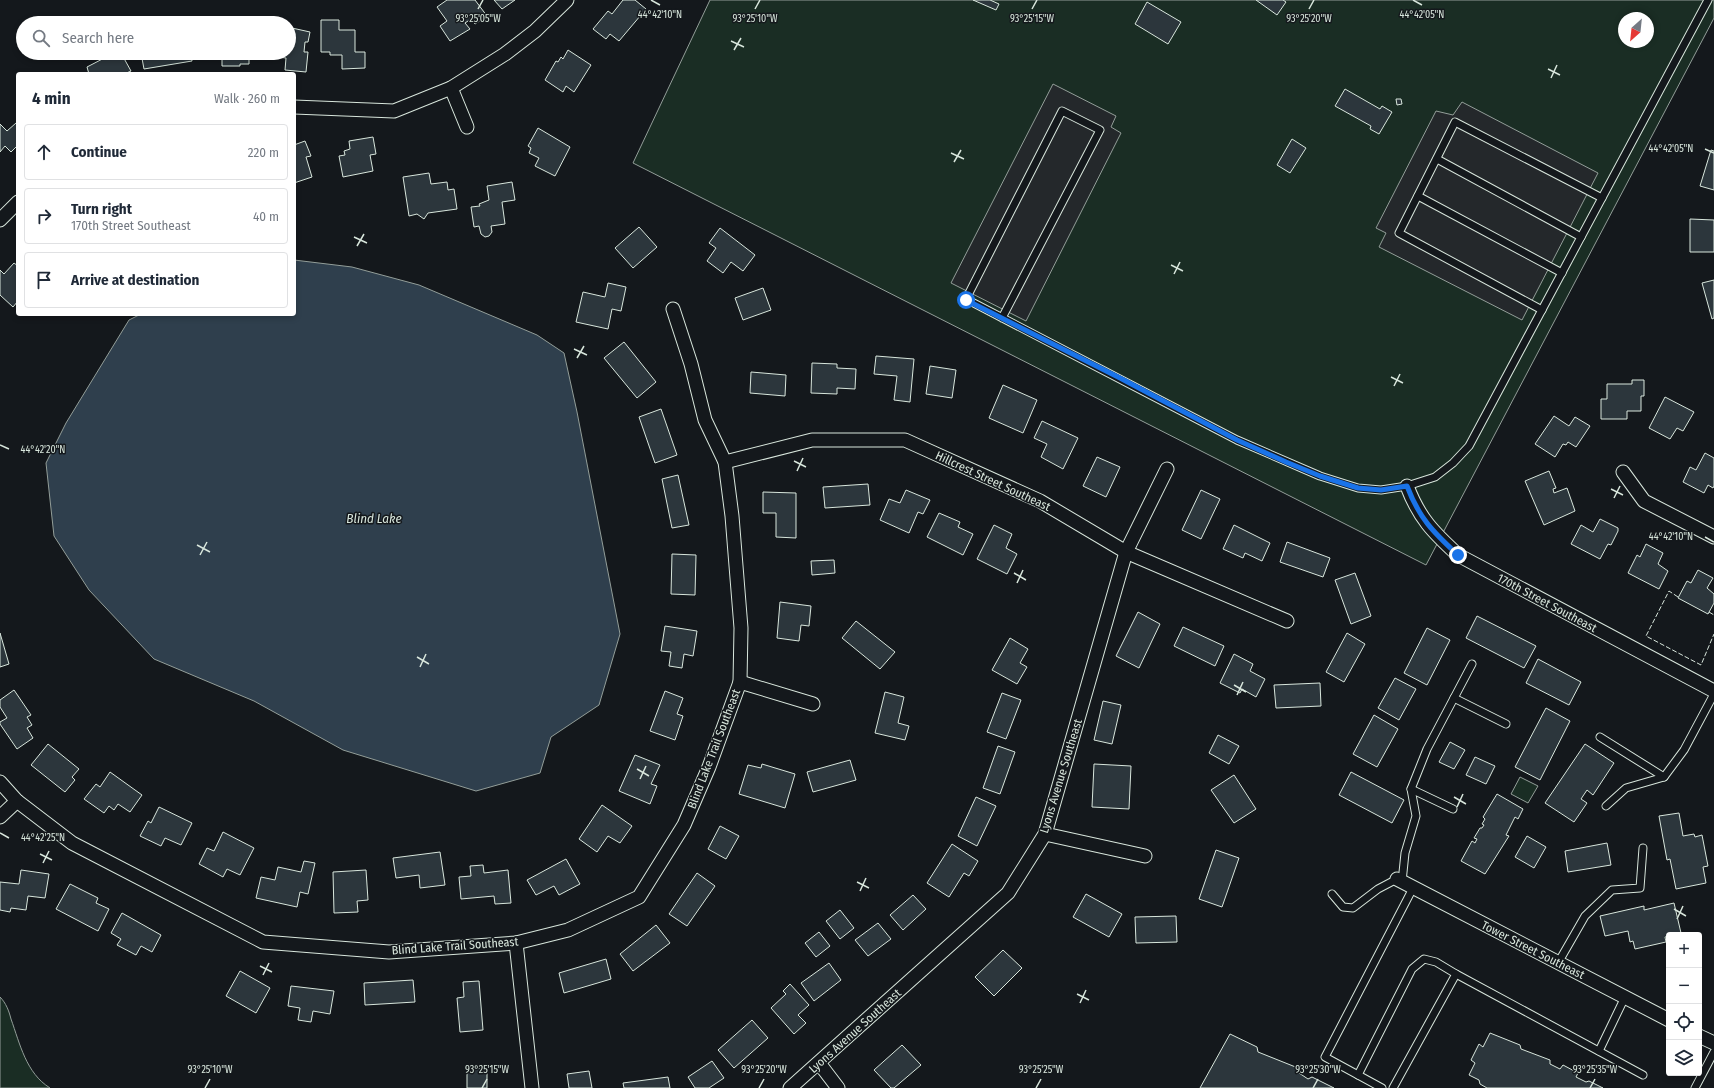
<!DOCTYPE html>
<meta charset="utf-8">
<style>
:root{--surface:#fff;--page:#f6f6f7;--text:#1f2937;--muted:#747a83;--line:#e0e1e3}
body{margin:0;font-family:"Fira Sans Condensed",sans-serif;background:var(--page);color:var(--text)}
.controls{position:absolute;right:12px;bottom:12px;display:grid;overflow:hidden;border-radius:4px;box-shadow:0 2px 6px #0003}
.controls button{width:36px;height:36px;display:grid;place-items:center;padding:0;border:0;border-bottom:1px solid var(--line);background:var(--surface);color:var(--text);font:20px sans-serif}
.compass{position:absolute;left:1618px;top:12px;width:36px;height:36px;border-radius:50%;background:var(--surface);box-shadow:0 2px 6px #0003;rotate:207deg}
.stop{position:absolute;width:12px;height:12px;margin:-9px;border:3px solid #1a73e8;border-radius:50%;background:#fff}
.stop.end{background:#1a73e8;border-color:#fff;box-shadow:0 1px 4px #0008}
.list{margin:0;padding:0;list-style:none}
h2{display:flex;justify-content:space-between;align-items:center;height:52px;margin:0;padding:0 16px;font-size:17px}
h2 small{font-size:13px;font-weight:400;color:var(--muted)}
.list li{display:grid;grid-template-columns:26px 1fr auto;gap:12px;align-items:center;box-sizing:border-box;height:56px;margin:0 8px 8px;padding:0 8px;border:1px solid var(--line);border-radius:4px}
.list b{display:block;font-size:15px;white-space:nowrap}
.list p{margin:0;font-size:13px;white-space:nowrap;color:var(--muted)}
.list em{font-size:13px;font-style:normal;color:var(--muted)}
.icon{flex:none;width:22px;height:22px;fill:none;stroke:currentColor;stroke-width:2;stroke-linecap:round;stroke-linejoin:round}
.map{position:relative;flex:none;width:1714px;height:1088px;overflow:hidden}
.search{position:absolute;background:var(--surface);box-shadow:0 2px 6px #0003;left:16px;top:16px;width:280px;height:44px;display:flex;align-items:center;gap:10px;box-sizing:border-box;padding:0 14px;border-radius:22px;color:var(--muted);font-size:15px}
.panel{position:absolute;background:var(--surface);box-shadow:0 2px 6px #0003;left:16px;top:72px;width:280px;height:244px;border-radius:4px}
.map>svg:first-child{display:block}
</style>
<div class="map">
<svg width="1714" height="1088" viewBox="0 0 1714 1088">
<rect width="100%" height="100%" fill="#14181c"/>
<!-- green -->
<g fill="#1a2d24" stroke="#939e99" fill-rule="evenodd">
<path d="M710 0H1714V18L1426 565 633 163ZM1624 18H1648V42H1624Z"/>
<path d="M1520 777 1538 786 1528 803 1511 794Z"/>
<path d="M0 997C6 1003 9 1011 11 1019 20 1044 26 1073 50 1088H0Z"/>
</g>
<!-- parking -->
<g fill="#24282b" stroke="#939e99">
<path d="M1053 84 1116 116 1111 127 1121 133 1026 321 951 283Z"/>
<path d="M1462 102 1598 173 1522 320 1379 247 1386 233 1376 228 1436 111 1453 115Z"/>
</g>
<!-- water -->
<path fill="#2f3f4d" stroke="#939e99" d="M294 260 352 267 419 285 537 335 564 353 577 412 620 634 599 705 551 737 540 773 476 791 343 750 254 701 154 659 89 590 54 536 46 463 66 423 129 320 141 314H294Z"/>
<!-- building -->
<g fill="#2c363c" stroke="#d8e6dc">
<path d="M447 0H475L487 16 475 24 471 19 465 23 470 29 450 41 440 26 447 21 437 7Z"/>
<path d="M494 0H515L502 9Z"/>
<path d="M623 0H635L646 9 619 41 610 34 606 39 593 29 608 11 612 14Z"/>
<path d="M973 0H990L999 4 996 10Z"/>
<path d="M1256 0H1283L1286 2 1277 15Z"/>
<path d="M1147 2 1181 22 1168 44 1135 24Z"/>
<path d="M185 20V23H169Z"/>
<path d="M321 20H339V30H355V52H365V68L342 69V55H330V52H321Z"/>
<path d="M292 28 310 32 308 42H305L304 52H308L306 72 285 70 286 58 262 55V53H289V32Z"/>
<path d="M568 50 591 65 574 92 566 86 563 92 545 80 556 61 558 62 561 57 563 59Z"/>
<path d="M114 53H121L131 71 124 74H89L87 67Z"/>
<path d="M141 53H191L192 61 144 69Z"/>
<path d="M222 53H249V64H240V66H222Z"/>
<path d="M1345 89 1380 109 1382 106 1392 112 1379 134 1370 129 1371 126 1335 106Z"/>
<path d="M1396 99H1401L1402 104 1397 105Z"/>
<path d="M16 123 18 124V145L11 152 5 146 0 152V124L7 131Z"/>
<path d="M538 128 570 147 555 176 535 166 539 158 529 153 531 148 528 146Z"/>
<path d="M373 137 376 154 370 155 373 171 343 177 339 156 345 155 344 151 350 149 349 141Z"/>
<path d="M1292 139 1306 148 1290 173 1277 165Z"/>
<path d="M305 141 311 156 306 157 312 177 294 183V145Z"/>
<path d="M1711 150 1714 151V190L1700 186Z"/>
<path d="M429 173 431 184 447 182 448 190 454 189 457 209 428 213 424 219 417 214 409 216 403 177Z"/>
<path d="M512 182 515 200 502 202 505 224 491 226 492 232 489 236 485 237 481 234 479 226 474 227 471 207 480 206 479 204 489 200 487 186Z"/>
<path d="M1690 219 1714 220V252H1690Z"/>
<path d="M639 227 657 247 633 268 615 248Z"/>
<path d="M720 228 755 255 743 271 731 262 723 273 707 261 716 248 709 243Z"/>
<path d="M14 263 18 266V301L13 307 0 295V270L4 274Z"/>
<path d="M1714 280V318L1712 319 1702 283Z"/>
<path d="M608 283 626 287 621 311 612 309 608 329 576 322 583 292 605 297Z"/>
<path d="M763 288 771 310 743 320 735 298Z"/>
<path d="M624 342 656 382 637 398 604 358Z"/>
<path d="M876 356 914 359 910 402 894 400 897 376 874 374Z"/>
<path d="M812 363 837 364V368L856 369 855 389 837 388V394L811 393Z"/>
<path d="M930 366 956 370 952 398 926 394Z"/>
<path d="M751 372 786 375 785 396 750 393Z"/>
<path d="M1632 380H1644V396H1641V411H1627V419H1601V399H1607V384H1632Z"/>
<path d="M1003 385 1037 400 1023 433 989 418Z"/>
<path d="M1665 397 1694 412 1683 431 1677 428 1670 439 1649 428Z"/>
<path d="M661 409 677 455 655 463 639 417Z"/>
<path d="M1554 416 1569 426 1575 417 1590 426 1576 447 1568 442 1566 445 1563 444 1555 457 1535 444Z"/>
<path d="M1042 421 1078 438 1063 469 1041 457 1047 444 1034 438Z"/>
<path d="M1705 453 1714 458V486L1713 488 1708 485 1704 493 1683 482 1690 467 1696 470Z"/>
<path d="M1097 457 1120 467 1106 497 1083 486Z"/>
<path d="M1549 471 1556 488 1553 489 1554 493 1567 488 1575 511 1544 525 1525 481Z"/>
<path d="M678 475 689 525 672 528 662 479Z"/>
<path d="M868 484 870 505 825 508 823 487Z"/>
<path d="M906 490 930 500 923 514 918 512 909 533 880 520 889 499 900 503Z"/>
<path d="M1201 490 1220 499 1201 539 1182 530Z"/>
<path d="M763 492 796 493V538L776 537V513H763Z"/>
<path d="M939 513 960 522 958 527 973 534 963 555 927 537Z"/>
<path d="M1600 519 1618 528V531L1611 545 1608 544 1600 559 1571 544 1581 525 1593 532Z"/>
<path d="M994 525 1012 534 1006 548 1017 554 1007 574 977 559Z"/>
<path d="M1234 525 1270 543 1262 561 1245 553 1243 558 1223 549Z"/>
<path d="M1287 542 1330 558 1323 577 1280 562Z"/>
<path d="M1646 544 1663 553 1658 564 1668 571 1659 589 1628 573 1637 555 1640 557Z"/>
<path d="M672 554 696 555 695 595 671 594Z"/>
<path d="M834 560 835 573 812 575 811 561Z"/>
<path d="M1698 570 1713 578 1707 588 1714 594V603L1708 614 1678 598 1687 581 1691 583Z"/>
<path d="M1355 573 1371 616 1351 624 1335 580Z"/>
<path d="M780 602 811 606 809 626 801 625 799 641 777 638Z"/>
<path d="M1138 612 1160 624 1139 668 1116 656Z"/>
<path d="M1477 616 1536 646 1524 668 1466 638Z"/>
<path d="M856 621 895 652 880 669 842 638Z"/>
<path d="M665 626 697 631 693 656 684 654 682 668 669 666 671 652 661 651Z"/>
<path d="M1183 627 1224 646 1215 666 1174 646Z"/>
<path d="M1427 628 1450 640 1427 685 1404 673Z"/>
<path d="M0 633 9 664 0 667Z"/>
<path d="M1347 633 1365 644 1344 682 1326 672Z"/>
<path d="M1010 638 1028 649 1020 663 1027 667 1017 684 992 670Z"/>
<path d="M1234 654 1253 664 1250 671 1265 679 1256 697 1242 689 1240 693 1220 683Z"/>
<path d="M1538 659 1581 682 1569 705 1526 683Z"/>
<path d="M1395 678 1416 689 1399 720 1378 708Z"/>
<path d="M1320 683 1321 706 1276 708 1274 685Z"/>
<path d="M14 690 31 715 27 717 32 725 27 728 33 738 17 749 0 724V722L7 718 0 707V700Z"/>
<path d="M665 691 683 698 677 714 683 716 675 740 650 731Z"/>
<path d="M885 692 904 697 898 723 909 726 905 740 875 733Z"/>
<path d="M1002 693 1021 700 1006 739 987 732Z"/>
<path d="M1103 701 1121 705 1112 744 1094 740Z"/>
<path d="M1546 708 1570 721 1540 780 1515 767Z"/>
<path d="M1374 715 1398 729 1377 767 1353 754Z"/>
<path d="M1218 735 1239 746 1229 764 1209 753Z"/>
<path d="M1450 742 1465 750 1454 769 1439 762Z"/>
<path d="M48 744 79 769 72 777 75 780 65 792 31 765Z"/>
<path d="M1585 744 1614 763 1593 795 1587 790 1581 799 1587 803 1574 822 1545 803Z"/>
<path d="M998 746 1015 752 1000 794 983 788Z"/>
<path d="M635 755 660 765 651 784 657 786 650 804 619 791Z"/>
<path d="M1475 757 1495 766 1486 784 1466 775Z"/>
<path d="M850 760 856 780 813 792 807 772Z"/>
<path d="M762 764 795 774 785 808 739 794 748 765 761 768Z"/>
<path d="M1094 764 1131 766 1129 809 1092 807Z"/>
<path d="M110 772 142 795 130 812 118 804 114 810 109 806 104 813 84 799 96 784 100 787Z"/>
<path d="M1351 772 1404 800 1392 823 1339 795Z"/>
<path d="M1234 775 1256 809 1234 823 1211 790Z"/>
<path d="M1497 794 1523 809 1518 819 1515 817 1506 835 1509 836 1485 874 1461 861 1472 841 1475 843 1477 839 1474 838 1480 828H1482L1484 825 1482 824 1485 819 1483 817Z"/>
<path d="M976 797 996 806 977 846 958 836Z"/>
<path d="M602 805 632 826 620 843 608 836 597 852 579 839Z"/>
<path d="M159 807 192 823 181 845 165 838 161 846 140 836 148 821 151 823Z"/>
<path d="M1679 813 1683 836 1694 834 1695 837 1702 835 1708 866 1703 867 1706 883 1676 889 1670 859 1667 860 1659 816Z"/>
<path d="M720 826 739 836 726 859 708 849Z"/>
<path d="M223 832 254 848 240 875 227 869 223 877 199 864 207 848 214 851Z"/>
<path d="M1527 836 1546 847 1534 868 1515 857Z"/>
<path d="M1607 843 1611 865 1568 872 1565 851Z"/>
<path d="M952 844 978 861 969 876 964 873 949 897 927 883Z"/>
<path d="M1216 850 1239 858 1222 907 1199 899Z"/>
<path d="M440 852 445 885 420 888 419 875 396 878 393 858Z"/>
<path d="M566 859 580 884 559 895 554 886 536 895 527 880Z"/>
<path d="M304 861 315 863 308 894 300 892 297 907 256 898 261 877 275 880 278 867 301 872Z"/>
<path d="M483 865 484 873 508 870 511 903 495 904 494 896 461 899 459 877 471 876 470 866Z"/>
<path d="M21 870 49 874 45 898 28 896 26 910 11 908 10 912 0 910V882L19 884Z"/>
<path d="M366 870 368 900 357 901 358 912 334 913 333 872Z"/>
<path d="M697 873 715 886 687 926 669 914Z"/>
<path d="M70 884 98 898 96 903 109 909 98 931 56 909Z"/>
<path d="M1086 894 1122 914 1109 937 1073 917Z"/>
<path d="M913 895 926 909 903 930 890 915Z"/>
<path d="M1674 903 1681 933 1665 937 1666 942 1635 949 1633 941 1630 942 1628 931 1605 936 1600 916 1644 906V910Z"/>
<path d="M840 910 854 928 840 939 826 921Z"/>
<path d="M122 913 161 935 152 952 141 946 136 955 117 945 121 939 111 933Z"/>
<path d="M1176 916 1177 942 1136 943 1135 917Z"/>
<path d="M878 923 891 939 868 956 855 940Z"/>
<path d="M656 925 670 943 633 971 620 954Z"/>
<path d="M819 932 830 946 816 957 805 943Z"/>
<path d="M1003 950 1022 968 994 996 975 977Z"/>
<path d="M606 959 611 979 564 993 559 973Z"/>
<path d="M829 963 841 980 814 1001 801 983Z"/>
<path d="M240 971 270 988 256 1013 226 996Z"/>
<path d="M413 980 415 1002 365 1005 364 983Z"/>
<path d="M479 981 483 1030 460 1032 457 998 464 997 463 982Z"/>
<path d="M790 984 809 1005 798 1015 806 1023 794 1034 771 1008 786 994 783 991Z"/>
<path d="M291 986 334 991 330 1014 313 1011 311 1022 298 1020 300 1008 288 1006Z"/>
<path d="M752 1020 768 1038 734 1068 718 1050Z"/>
<path d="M1490 1033 1520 1045 1521 1049 1550 1060V1064L1560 1069 1563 1065 1578 1073 1576 1077 1586 1082 1589 1081 1603 1088H1487L1480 1084 1479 1080 1469 1075 1475 1063 1471 1060 1479 1044 1483 1047Z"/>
<path d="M1230 1034 1257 1047 1258 1052 1298 1068 1299 1073 1308 1079 1312 1077 1334 1088H1200Z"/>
<path d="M902 1045 921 1065 894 1088H891L874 1070Z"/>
<path d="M712 1061 724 1078 709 1088H695L688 1077Z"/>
<path d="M487 1068V1088H467V1069Z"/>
<path d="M589 1071 592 1088H569L567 1074Z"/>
<path d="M668 1077 670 1088H624L623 1083Z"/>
</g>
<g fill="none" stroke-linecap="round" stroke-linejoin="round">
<defs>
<g id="lane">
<path d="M1437 159 1581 237"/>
<path d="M1418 196 1562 273"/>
<path d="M1542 310 1399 233 1455 122 1602 198"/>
<path d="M1002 318 1100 130 1062 111 966 299 1237 440 1320 476 1358 488 1381 490 1407 486 1435 477 1453 463 1469 446 1708 0"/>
<path d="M1454 698 1506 724"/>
<path d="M1600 737 1664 777"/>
<path d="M1411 789 1453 809"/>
<path d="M1606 806 1626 788 1664 777 1684 750 1714 694"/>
<path d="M1402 882 1405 853 1416 816 1411 789 1427 749 1472 664"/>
<path d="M1332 894 1343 907 1353 908 1378 889 1397 879"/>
<path d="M1558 963 1585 916 1612 890 1640 888 1643 848"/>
<path d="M1599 1051 1625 997"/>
<path d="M1358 1075 1412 969 1424 959 1436 962 1456 974"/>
<path d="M1382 1088 1325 1057 1413 888"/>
<path d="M1393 1088 1456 974 1643 1075"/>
<path d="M1695 1088 1714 1052"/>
</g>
<g id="street">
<path d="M451 88 467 127"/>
<path d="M294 107 394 111 451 88 505 54 535 31 567 0"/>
<path d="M0 220 18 202"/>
<path d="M725 462 812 440H905L1040 501 1126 552 1287 621"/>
<path d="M1623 472 1644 501 1714 537"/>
<path d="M1407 486C1419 518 1433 532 1458 555L1714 691"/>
<path d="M740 682 813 704"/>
<path d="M0 782 17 801 72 843 263 942 389 952 516 943 568 930 639 897 684 825 709 767 740 682 741 628 732 516 725 462 705 420 691 364 673 309"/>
<path d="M0 817 17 801"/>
<path d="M1045 834 1145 856"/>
<path d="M1397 879 1669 1020"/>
<path d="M516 943 532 1088"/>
<path d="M1699 1036 1714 1043"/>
<path d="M819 1063 838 1088"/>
<path d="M790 1088 1008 893 1045 834 1126 552 1167 469"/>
</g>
</defs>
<!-- lane casing -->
<use href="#lane" stroke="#d8e6dc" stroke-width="9"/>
<!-- street casing -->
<use href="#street" stroke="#d8e6dc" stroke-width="15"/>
<!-- lane -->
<use href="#lane" stroke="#14181c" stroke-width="7"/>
<!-- street -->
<use href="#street" stroke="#14181c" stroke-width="13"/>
<!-- fence -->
<g stroke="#d8e6dc" stroke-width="1" stroke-dasharray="5 2" stroke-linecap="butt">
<path d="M1678 597 1669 591 1646 636 1701 665 1714 634"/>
<path d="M1709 612 1714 615"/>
</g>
</g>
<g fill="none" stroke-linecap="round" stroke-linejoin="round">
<!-- route -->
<path stroke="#1a73e8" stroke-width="5" d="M966 300 1120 378 1237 440 1286 462 1320 476 1358 488 1381 490 1407 486C1419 518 1433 532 1458 555"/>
</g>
<!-- ticks -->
<path fill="none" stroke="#d8e6dc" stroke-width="1.5" d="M651 0 660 5M1413 0 1422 5M478 9 483 0M755 9 760 0M1032 9 1037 0M1309 9 1314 0M731 41 744 47M734 50 741 38M1548 69 1560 75M1551 78 1557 65M1705 149 1714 153M951 153 964 159M954 162 961 150M354 237 367 243M357 246 364 234M1171 265 1183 271M1174 274 1180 262M574 349 587 355M577 358 584 346M1391 377 1403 383M1394 386 1400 374M0 445 9 449M794 461 806 467M797 471 803 458M1611 489 1623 495M1614 498 1620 486M1705 537 1714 542M197 545 210 552M200 555 207 542M1014 573 1026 580M1017 583 1023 570M417 657 429 664M420 667 426 654M1234 685 1246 692M1237 695 1243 682M637 769 649 776M640 779 646 766M1454 797 1466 804M1457 807 1463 794M0 833 9 838M40 854 52 860M43 863 49 851M857 882 869 888M860 891 866 878M1674 909 1686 916M1677 919 1683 906M260 966 272 972M263 975 269 963M1077 994 1089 1000M1080 1003 1086 990M205 1088 210 1079M482 1088 487 1079M759 1088 764 1079M1036 1088 1041 1079M1313 1088 1318 1079M1590 1088 1595 1079"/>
<g text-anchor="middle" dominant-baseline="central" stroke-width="3" stroke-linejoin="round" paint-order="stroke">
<!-- street labels -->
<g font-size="12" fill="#d8e6dc" stroke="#14181c">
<text transform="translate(993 481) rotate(25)">Hillcrest Street Southeast</text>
<text transform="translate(1547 603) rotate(28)">170th Street Southeast</text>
<text transform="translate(714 749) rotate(-69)">Blind Lake Trail Southeast</text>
<text transform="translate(1061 776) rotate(-73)">Lyons Avenue Southeast</text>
<text transform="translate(455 946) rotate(-4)">Blind Lake Trail Southeast</text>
<text transform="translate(1533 950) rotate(27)">Tower Street Southeast</text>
<text transform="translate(855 1031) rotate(-42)">Lyons Avenue Southeast</text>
</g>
<!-- water labels -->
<g font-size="13" font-style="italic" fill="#d8e6dc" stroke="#14181c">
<text x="374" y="518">Blind Lake</text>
</g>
</g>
<g font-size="10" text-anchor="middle" fill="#d8e6dc" stroke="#14181c" stroke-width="3" stroke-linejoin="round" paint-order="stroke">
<text x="660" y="18">44°42'10"N</text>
<text x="1422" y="18">44°42'05"N</text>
<text x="478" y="22">93°25'05"W</text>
<text x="755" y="22">93°25'10"W</text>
<text x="1032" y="22">93°25'15"W</text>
<text x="1309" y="22">93°25'20"W</text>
<text x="1671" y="152">44°42'05"N</text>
<text x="43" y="453">44°42'20"N</text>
<text x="1671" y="540">44°42'10"N</text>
<text x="43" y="841">44°42'25"N</text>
<text x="210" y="1073">93°25'10"W</text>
<text x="487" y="1073">93°25'15"W</text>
<text x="764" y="1073">93°25'20"W</text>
<text x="1041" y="1073">93°25'25"W</text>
<text x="1318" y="1073">93°25'30"W</text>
<text x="1595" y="1073">93°25'35"W</text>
</g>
</svg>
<div class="controls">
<button>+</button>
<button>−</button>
<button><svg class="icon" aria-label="locate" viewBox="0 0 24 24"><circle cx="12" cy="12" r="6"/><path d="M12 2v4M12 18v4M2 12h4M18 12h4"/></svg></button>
<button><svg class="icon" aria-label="layers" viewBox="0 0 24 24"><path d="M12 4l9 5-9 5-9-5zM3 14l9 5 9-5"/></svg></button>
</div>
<svg class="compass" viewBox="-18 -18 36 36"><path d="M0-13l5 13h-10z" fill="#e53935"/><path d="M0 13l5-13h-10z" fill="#747a83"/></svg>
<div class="stop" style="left:966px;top:300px"></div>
<div class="stop end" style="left:1458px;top:555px"></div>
<div class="search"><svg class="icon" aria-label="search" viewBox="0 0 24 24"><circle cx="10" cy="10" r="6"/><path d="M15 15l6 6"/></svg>Search here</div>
<section class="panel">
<h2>4 min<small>Walk · 260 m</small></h2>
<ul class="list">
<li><svg class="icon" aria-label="ahead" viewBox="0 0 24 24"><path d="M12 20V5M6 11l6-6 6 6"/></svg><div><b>Continue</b></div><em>220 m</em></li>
<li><svg class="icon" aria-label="right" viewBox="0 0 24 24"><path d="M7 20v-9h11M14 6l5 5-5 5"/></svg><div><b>Turn right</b><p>170th Street Southeast</p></div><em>40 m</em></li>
<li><svg class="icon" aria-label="arrive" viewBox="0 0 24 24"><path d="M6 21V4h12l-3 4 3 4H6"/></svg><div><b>Arrive at destination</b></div></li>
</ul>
</section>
</div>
